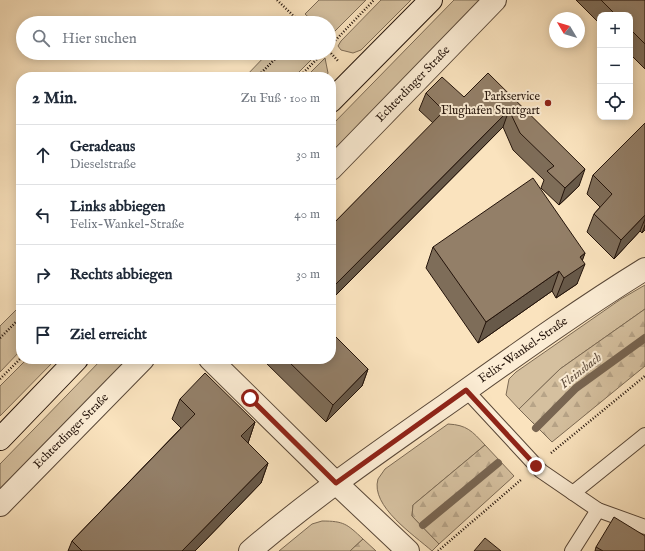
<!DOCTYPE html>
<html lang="de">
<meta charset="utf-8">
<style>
:root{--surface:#fff;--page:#f6f6f7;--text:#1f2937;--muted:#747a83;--line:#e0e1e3}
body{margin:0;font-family:"IM FELL English",serif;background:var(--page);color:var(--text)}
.controls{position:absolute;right:12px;top:12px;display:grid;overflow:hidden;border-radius:8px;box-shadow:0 2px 10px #0003}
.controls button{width:36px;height:36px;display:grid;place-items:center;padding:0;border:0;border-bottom:1px solid var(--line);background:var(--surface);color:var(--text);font:20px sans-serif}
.compass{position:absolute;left:549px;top:12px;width:36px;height:36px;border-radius:50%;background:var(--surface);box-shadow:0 2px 10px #0003;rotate:308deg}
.stop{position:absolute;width:12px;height:12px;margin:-9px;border:3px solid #8f2418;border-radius:50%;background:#fff}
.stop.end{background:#8f2418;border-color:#fff;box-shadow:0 1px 4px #0008}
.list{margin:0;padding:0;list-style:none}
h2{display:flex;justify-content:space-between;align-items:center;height:52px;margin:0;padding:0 16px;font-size:17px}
h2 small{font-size:13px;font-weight:400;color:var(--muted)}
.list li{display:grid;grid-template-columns:26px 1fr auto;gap:12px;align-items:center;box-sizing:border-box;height:60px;padding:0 16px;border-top:1px solid var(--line)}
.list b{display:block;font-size:15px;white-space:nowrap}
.list p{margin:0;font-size:13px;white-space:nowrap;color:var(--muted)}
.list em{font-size:13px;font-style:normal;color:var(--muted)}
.icon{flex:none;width:22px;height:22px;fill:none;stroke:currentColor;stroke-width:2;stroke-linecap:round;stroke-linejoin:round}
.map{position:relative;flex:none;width:645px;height:551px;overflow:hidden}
.search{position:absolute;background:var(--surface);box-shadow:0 2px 10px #0003;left:16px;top:16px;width:320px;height:44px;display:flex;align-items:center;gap:10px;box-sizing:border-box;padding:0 14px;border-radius:22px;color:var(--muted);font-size:15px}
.panel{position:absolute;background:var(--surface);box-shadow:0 2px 10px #0003;left:16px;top:72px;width:320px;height:292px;border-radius:16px}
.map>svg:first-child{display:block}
</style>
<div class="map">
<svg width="645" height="551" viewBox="0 0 645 551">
<defs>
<pattern id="forest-firs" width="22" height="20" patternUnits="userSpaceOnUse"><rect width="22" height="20" fill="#d5c09f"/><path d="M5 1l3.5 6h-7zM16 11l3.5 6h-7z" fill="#b7a488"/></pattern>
</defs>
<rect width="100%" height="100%" fill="#fae3be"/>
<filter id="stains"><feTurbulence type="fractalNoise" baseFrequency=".005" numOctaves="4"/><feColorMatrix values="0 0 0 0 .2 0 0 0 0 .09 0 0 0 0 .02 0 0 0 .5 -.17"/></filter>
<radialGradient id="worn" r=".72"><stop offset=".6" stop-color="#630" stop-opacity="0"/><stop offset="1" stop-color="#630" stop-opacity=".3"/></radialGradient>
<!-- grass -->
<g fill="#d5c09f" stroke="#7c6a54">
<path d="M319 0H366L329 37V23H315L305 14Z"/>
<path d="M381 0H411L361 50 353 53 341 50 338 46 341 41Z"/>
<path d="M454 0H482L331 153V126Z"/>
<path d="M268 53H318L294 77H245Z"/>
<path d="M325 58 328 73 326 77H306Z"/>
<path d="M645 285V309L560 369 519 409 506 395 509 379 516 372 621 299Z"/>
<path d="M21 305V350L0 372V326Z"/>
<path d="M27 359H56L0 416V386Z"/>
<path d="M102 359H129L0 491V464Z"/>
<path d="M448 424C467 425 472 431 485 445L413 505 412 516 439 544 432 551C414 535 370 506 378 479 380 476 383 472 385 469Z"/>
<path d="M322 521C344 521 347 524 363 539L350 551H279L312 524Z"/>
</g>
<!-- forest -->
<g fill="url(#forest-firs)" stroke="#7c6a54">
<path d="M645 309V366L552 442 519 409 560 369Z"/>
<path d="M485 445 514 476 439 544 412 516 413 505Z"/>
<path d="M363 539 376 551H350Z"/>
</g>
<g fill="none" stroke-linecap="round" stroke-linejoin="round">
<!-- stream -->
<g stroke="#786551" stroke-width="8">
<path d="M536 428 576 388 645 338"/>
<path d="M423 525 498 463"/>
</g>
<defs>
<g id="lane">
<path d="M466 390 541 471 598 510 645 527"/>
<path d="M573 493 645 435"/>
<path d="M572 551 598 510"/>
</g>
<g id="street">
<path d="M331 169 495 0"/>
<path d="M210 359 336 483 408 551"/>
<path d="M0 505 143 359"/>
<path d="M250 551C312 498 380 451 447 404 512 358 577 311 645 269"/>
</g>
<g id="secondary">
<path d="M331 101 431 0"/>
<path d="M0 439 77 359"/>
</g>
</defs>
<!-- lane casing -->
<use href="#lane" stroke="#594737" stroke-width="16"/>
<!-- street casing -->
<use href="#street" stroke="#594737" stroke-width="24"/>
<!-- secondary casing -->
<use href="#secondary" stroke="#23130a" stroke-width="24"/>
<!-- path -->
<g stroke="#23130a" stroke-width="2.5" stroke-dasharray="1 2" stroke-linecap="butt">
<path d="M277 0 301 23"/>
<path d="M329 47 374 0"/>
<path d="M329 51 338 61"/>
<path d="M257 77 281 53"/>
<path d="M299 77 323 53"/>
<path d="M0 338 21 317"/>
<path d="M0 379 21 358"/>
<path d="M551 453 645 376"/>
<path d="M438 551 522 479"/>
</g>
<!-- lane -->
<use href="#lane" stroke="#fcedd5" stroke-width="14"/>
<!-- street -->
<use href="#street" stroke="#fcedd5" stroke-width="22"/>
<!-- secondary -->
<use href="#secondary" stroke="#fcedd5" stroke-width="22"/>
</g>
<!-- wall -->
<g fill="#7e6d59" stroke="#23130a">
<path d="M576 0H645V69L630 54V15H600V24Z"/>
<path d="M488 73 579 186 559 205 541 188 544 180 513 150 503 127 331 300V226L433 123 419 110 426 93 464 97Z"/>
<path d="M645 123V230L642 233 640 231 614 259 587 232 594 214 600 207 587 194 593 175Z"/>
<path d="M433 247 585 253 582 260 577 284 556 298 552 291 478 343 426 268Z"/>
<path d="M262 359H331L368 369 362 386 326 422Z"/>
<path d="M180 399 255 422 248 443 268 463 261 483 195 551H68L72 541 181 428 172 419Z"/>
<path d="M596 547 645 551H595Z"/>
</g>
<!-- shaded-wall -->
<g fill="#675949" stroke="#23130a">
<path d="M509 110 503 127 331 300V289Z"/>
<path d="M585 169 579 186 559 205 565 188Z"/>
<path d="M645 215V219L640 231 614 259 621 240Z"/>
<path d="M645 225V230L642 233Z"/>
<path d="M585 253 580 267 585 264 577 284 556 298 564 278 580 257Z"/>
<path d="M559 271 552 291 478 343 486 322Z"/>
<path d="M368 369 362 386 326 422 333 405Z"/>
<path d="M255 422 248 443 241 436Z"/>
<path d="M268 463 261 483 195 551H182Z"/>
</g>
<!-- building -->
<g fill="#937f68" stroke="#23130a">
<path d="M601 0H645V44L630 29V15H616Z"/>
<path d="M488 73 585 169 565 188 547 171 554 166 520 133 509 110 331 289V226L444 111 426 93 442 77 464 97Z"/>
<path d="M645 123V215L621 240 594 214 612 194 593 175Z"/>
<path d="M533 178 585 253 580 257 585 264 564 278 559 271 486 322 433 247Z"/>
<path d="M331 332 368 369 333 405 286 359H331Z"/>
<path d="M205 373 255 422 241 436 268 463 182 551H82L72 541 195 414 180 399Z"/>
<path d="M614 517 645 536V551H603L596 547Z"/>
<path d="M485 538 501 551H474Z"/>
</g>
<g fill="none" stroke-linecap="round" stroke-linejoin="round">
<!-- route -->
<path stroke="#8f2418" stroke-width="5" d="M250 398 336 483 466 390 536 466"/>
</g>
<!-- markers -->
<circle fill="#8f2418" stroke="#fcedd5" stroke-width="1.5" cx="548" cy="103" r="4"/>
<g text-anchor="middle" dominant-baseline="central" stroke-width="4" stroke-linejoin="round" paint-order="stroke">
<!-- street labels -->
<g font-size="12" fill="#23130a" stroke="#fcedd5">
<text transform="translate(413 84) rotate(-46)">Echterdinger Straße</text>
<text transform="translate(523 350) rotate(-35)">Felix-Wankel-Straße</text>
<text transform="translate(71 431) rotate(-45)">Echterdinger Straße</text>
</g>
<!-- poi labels -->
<g font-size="12" fill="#23130a" stroke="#fcedd5" text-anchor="end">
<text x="540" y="96">Parkservice<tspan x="540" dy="14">Flughafen Stuttgart</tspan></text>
</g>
<!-- water labels -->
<g font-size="13" font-style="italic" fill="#635140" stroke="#fcedd5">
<text transform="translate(581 371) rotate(-38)">Fleinsbach</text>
</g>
</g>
<rect width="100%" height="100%" filter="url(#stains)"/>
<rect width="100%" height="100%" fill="url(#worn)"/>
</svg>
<div class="controls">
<button>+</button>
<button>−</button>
<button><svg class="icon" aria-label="locate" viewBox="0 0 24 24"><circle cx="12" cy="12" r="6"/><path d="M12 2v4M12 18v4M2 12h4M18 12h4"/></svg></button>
</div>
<svg class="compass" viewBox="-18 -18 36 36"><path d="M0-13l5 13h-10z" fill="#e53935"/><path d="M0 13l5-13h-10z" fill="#747a83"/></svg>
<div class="stop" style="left:250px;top:398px"></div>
<div class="stop end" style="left:536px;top:466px"></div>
<div class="search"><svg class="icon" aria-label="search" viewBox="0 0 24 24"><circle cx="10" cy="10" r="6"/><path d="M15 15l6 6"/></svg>Hier suchen</div>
<section class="panel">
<h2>2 Min.<small>Zu Fuß · 100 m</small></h2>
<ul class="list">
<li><svg class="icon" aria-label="ahead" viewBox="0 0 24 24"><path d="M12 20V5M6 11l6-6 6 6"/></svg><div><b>Geradeaus</b><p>Dieselstraße</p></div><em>30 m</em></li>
<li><svg class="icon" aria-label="left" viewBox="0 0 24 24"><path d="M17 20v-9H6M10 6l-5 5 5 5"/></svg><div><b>Links abbiegen</b><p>Felix-Wankel-Straße</p></div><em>40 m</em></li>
<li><svg class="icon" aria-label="right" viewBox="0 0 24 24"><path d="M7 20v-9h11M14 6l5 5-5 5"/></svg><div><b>Rechts abbiegen</b></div><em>30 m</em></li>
<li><svg class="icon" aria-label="arrive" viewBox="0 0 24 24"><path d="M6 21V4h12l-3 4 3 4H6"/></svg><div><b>Ziel erreicht</b></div></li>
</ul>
</section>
</div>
